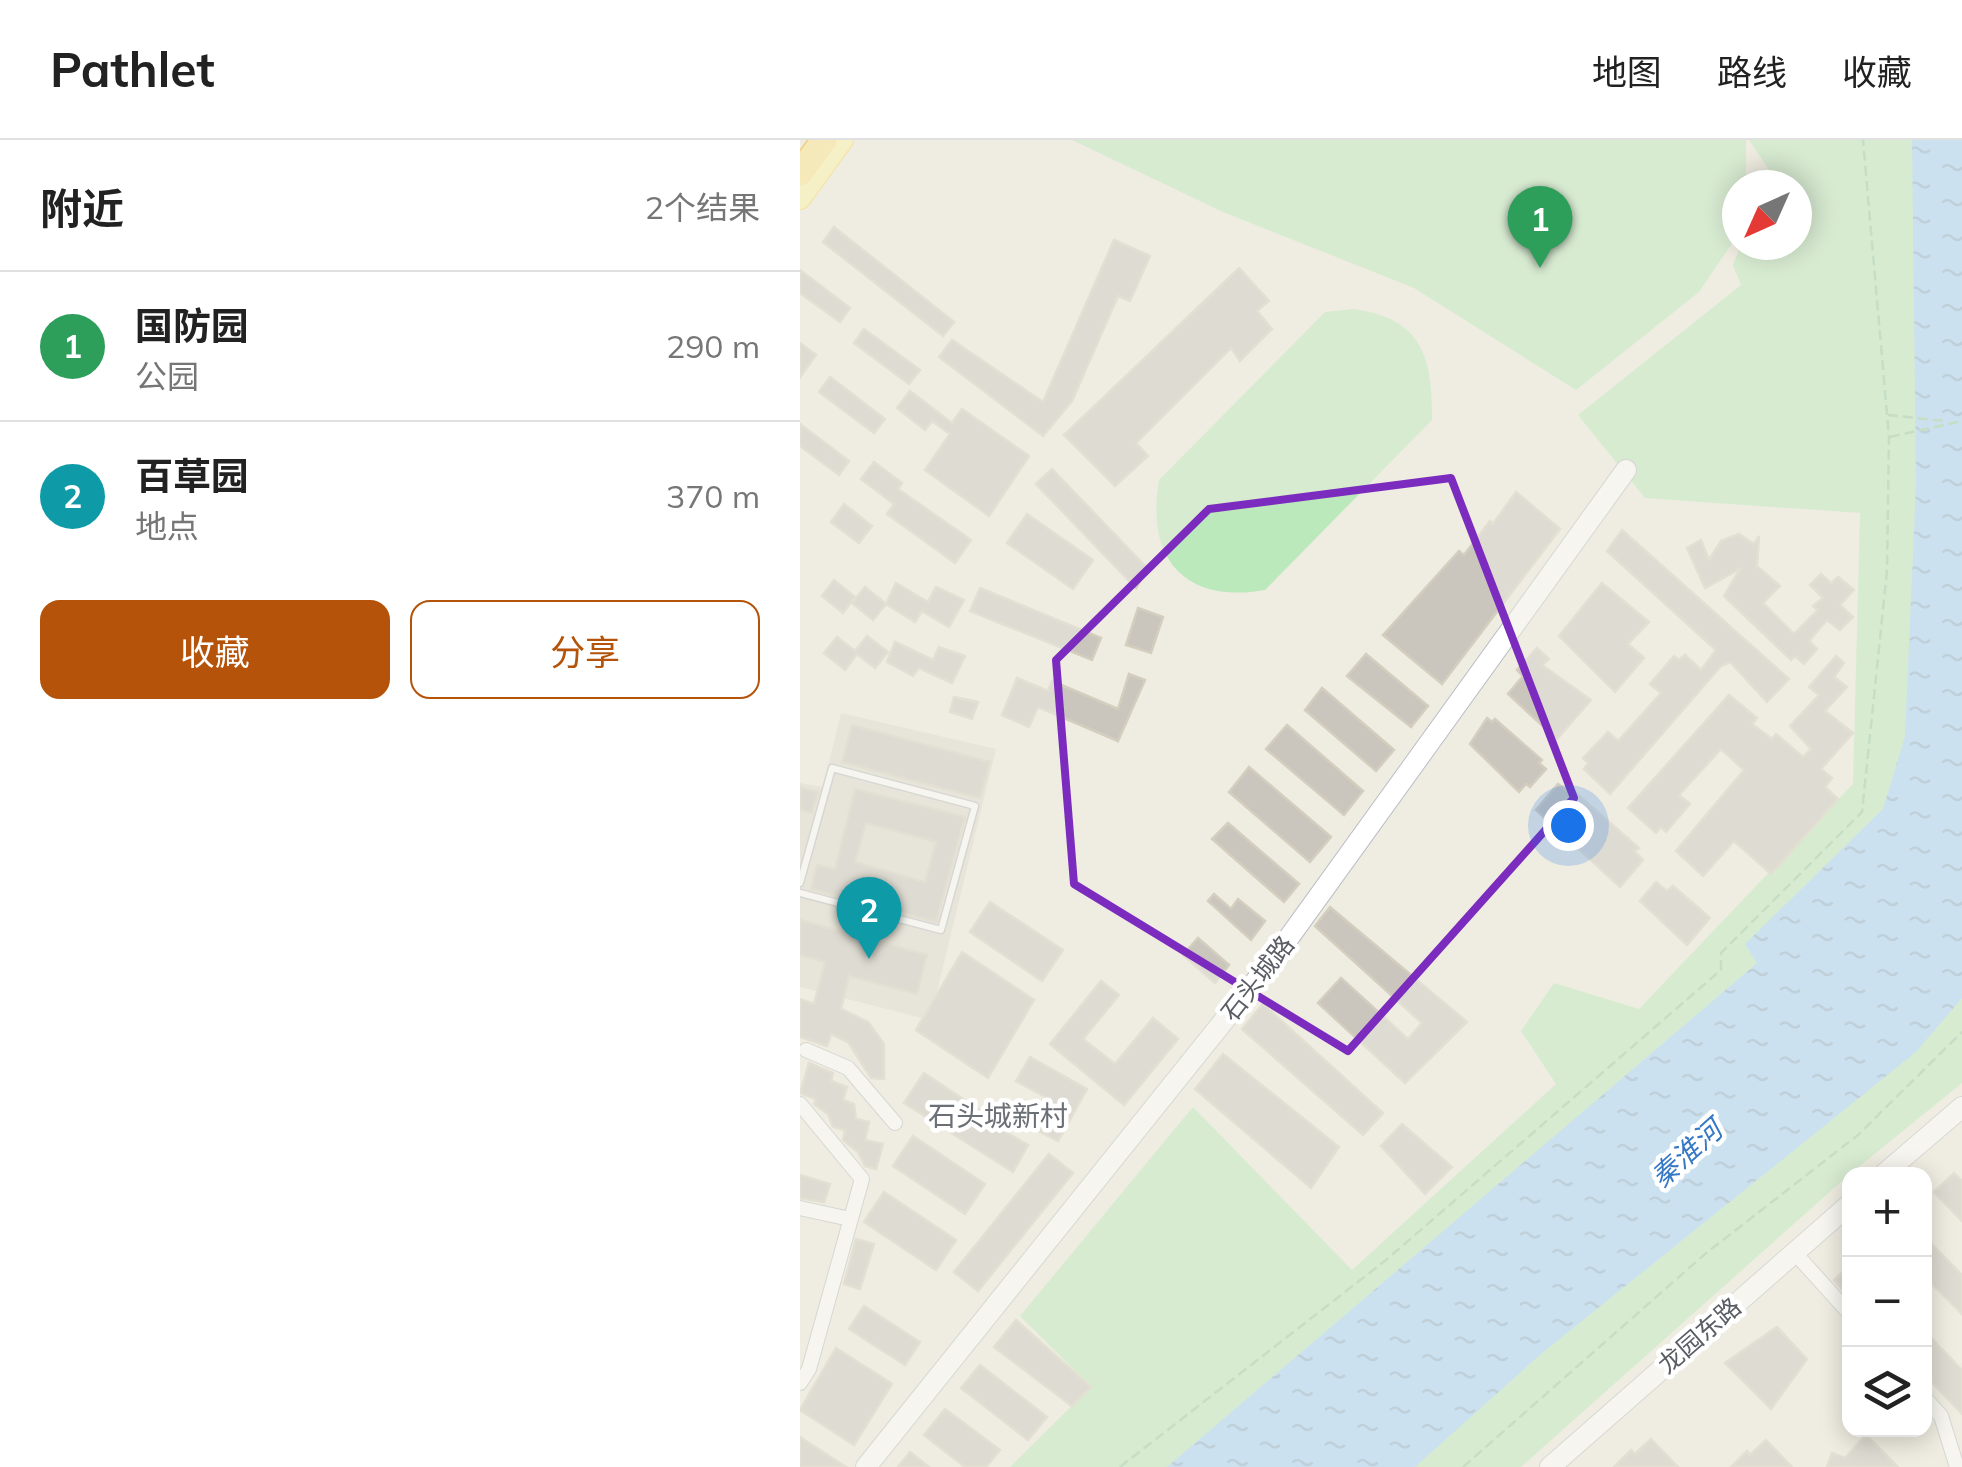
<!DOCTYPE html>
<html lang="zh">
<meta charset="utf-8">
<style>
:root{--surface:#fff;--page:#f6f6f6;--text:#222;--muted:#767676;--line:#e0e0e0;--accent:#b45309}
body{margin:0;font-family:Mulish,"Noto Sans SC",sans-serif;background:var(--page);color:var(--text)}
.controls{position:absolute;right:30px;bottom:30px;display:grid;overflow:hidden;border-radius:20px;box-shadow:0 5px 25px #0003}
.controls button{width:90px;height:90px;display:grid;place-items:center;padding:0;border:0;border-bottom:2px solid var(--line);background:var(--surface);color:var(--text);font:50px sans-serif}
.compass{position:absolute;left:922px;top:30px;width:90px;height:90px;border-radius:50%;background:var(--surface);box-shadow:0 5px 25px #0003;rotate:225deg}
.you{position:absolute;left:768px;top:685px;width:35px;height:35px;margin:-25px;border:8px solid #fff;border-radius:50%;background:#1a73e8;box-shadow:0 0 0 15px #1a73e833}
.badge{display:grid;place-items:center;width:65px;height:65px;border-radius:50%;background:var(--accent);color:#fff;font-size:32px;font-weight:700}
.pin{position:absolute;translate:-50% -82px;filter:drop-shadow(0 2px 5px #0008)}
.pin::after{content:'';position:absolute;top:52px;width:35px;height:30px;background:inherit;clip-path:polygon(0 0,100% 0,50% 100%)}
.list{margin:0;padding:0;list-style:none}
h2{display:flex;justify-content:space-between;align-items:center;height:130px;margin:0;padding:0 40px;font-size:42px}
h2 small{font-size:32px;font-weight:400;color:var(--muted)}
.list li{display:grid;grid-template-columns:65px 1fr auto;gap:30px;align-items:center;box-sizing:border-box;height:150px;padding:0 40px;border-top:2px solid var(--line)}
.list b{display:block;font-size:38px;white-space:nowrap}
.list p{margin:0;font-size:32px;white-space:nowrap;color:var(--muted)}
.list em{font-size:32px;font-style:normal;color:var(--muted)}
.actions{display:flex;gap:20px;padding:30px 40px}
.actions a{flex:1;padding:22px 0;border:2px solid var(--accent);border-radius:20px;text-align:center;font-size:35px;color:var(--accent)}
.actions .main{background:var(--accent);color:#fff}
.icon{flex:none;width:55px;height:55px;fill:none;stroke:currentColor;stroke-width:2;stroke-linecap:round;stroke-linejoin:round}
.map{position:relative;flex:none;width:1162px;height:1327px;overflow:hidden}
header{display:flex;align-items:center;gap:60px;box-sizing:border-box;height:140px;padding:0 50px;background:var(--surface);border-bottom:2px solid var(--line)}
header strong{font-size:48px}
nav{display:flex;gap:55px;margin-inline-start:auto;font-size:35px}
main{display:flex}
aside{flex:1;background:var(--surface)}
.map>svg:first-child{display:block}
</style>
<header>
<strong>Pathlet</strong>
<nav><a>地图</a><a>路线</a><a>收藏</a></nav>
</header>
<main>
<aside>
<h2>附近<small>2个结果</small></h2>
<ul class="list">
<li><span class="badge" style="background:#2e9e5b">1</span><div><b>国防园</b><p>公园</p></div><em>290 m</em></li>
<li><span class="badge" style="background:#0f9aa8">2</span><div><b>百草园</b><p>地点</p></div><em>370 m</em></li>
</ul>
<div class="actions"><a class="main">收藏</a><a>分享</a></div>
</aside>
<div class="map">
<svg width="1162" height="1327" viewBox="0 0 1162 1327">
<defs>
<pattern id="water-ripples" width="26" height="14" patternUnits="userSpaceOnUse" patternTransform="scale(2.5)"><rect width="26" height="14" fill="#a1d3ff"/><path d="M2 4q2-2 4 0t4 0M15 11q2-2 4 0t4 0" fill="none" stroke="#86aed2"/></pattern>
</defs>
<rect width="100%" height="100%" fill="#efece1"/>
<!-- education -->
<path fill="#dedbd0" d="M41 573 196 609 130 880 0 847V643L23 647Z"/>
<!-- park -->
<g fill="#bbe9bc">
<path d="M272 0H946V45H937V96L899 152 776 250 614 148 423 72Z"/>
<path d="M949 0H1162V943L1050 1034 721 1327H210L291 1247 220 1176 393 967 552 1130 756 944 721 891 754 843 839 869 1053 644 1060 373 845 358 778 275 941 145 933 125 941 105H997V45H966L971 33Z"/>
<path d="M554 169C623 179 632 217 632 280L465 450C385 464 345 419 359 340L525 172Z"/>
</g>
<!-- water -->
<path fill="url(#water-ripples)" d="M1112 0H1162V858L1116 912 741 1214 615 1327H367L957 823 945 804 1083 669 1105 596 1116 345Z"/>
<!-- building -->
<g fill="#cac6be" stroke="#d4cebf" stroke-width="2.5" fill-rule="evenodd">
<path d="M34 87 154 182 143 196 23 102Z"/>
<path d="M314 100 350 116 330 161 318 156 272 261 243 296 139 217 152 200 243 262Z"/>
<path d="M439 128 469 161 457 171 472 189 440 221 431 208 336 303 348 316 315 346 264 295Z"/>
<path d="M0 130 50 168 40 182 0 153Z"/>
<path d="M64 189 120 230 109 244 54 203Z"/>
<path d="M0 203 16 215 0 237Z"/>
<path d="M30 237 85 279 74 293 19 252Z"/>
<path d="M110 251 152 283 162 269 229 316 189 376 125 330 150 294 132 281 125 290 97 268Z"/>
<path d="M0 284 49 321 39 335 0 306Z"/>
<path d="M74 322 102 343 98 349 171 400 155 423 87 374 94 364 61 339Z"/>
<path d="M252 329 348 429 336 448 236 344Z"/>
<path d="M716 352 760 389 642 544 583 495 659 411 664 415 690 381 693 384Z"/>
<path d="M44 364 72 386 59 403 31 382Z"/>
<path d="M227 374 293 420 273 449 207 403Z"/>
<path d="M822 390 989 539 967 562 930 522 921 526 810 654 784 629 788 623 783 618 808 592 818 601 861 553 850 544 874 516 879 520 885 515 901 530 916 510 807 411Z"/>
<path d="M939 394 954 404 959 396 957 426 980 446 963 463 994 494 1018 470 1013 466 1023 458 1010 445 1021 434 1031 443 1038 437 1054 450 1040 465 1053 477 1040 490 1027 480 1009 501 1017 509 1004 524 995 516 991 520 924 456 940 429 905 448 887 408 901 400 909 420 921 401Z"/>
<path d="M34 440 55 457 43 473 22 456Z"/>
<path d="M96 443 128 462 136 447 164 460 149 487 122 471 115 482 86 464Z"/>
<path d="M802 443 849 482 828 504 844 518 815 552 759 496Z"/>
<path d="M65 447 86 464 73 480 52 463Z"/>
<path d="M180 448 301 498 292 520 170 471Z"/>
<path d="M338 468 363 477 351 513 326 505Z"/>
<path d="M67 496 88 512 75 528 57 514 45 530 24 513 37 497 55 511Z"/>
<path d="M95 502 133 520 139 507 165 516 152 543 119 528 113 536 87 522Z"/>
<path d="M737 508 749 519 742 525 791 560 757 599 708 554 723 536 717 530Z"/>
<path d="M566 514 628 566 611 587 547 536Z"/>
<path d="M1036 516 1044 523 1034 537 1047 547 1025 571 1053 593 1021 629 1032 638 1025 647 1038 659 971 734 934 701 903 736 876 711 944 630 921 609 879 655 890 664 866 692 861 687 856 693 828 668 929 555 957 578 952 584 972 599 976 594 1003 617 1011 609 990 586 1019 555 1009 547Z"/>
<path d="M329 534 345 540 318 601 238 567 229 587 202 575 217 538 248 551 252 541 318 569Z"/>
<path d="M522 548 594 610 576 631 505 570Z"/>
<path d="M154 557 178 562 172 579 150 572Z"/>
<path d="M687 578 692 582 695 579 742 620 739 623 746 629 730 647 726 644 719 652 670 604Z"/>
<path d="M52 585 190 622 180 658 42 622Z"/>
<path d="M487 585 563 651 544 675 466 609Z"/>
<path d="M449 627 531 697 510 722 429 652Z"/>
<path d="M758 644 765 649 768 646 839 708 834 711 843 720 820 747 736 670Z"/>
<path d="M0 647 18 652 12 673 0 670Z"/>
<path d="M55 649 165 677 136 782 11 749 17 725 35 729ZM66 683 136 702 125 742 55 722Z"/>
<path d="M428 683 499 744 484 762 412 699Z"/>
<path d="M856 742 867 751 873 746 910 778 887 805 840 761Z"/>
<path d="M414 754 431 769 438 759 465 781 451 800 408 761Z"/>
<path d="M190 762 263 810 242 841 170 792Z"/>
<path d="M530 767 667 882 605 943 518 863 541 838 608 899 622 883 515 786Z"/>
<path d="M0 780 127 815 117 854 49 836 41 869 68 882 84 904V939L71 938 48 902 31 894 27 906 0 897V859L14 864 25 822 0 815Z"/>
<path d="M398 798 429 825 415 843 383 815Z"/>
<path d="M162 812 234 860 188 938 116 890Z"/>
<path d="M301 841 319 855 283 899 315 924 353 878 378 899 324 965 250 904Z"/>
<path d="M463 864 583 973 563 995 442 889Z"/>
<path d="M423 914 539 1007 511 1048 395 949Z"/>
<path d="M230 917 287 949 258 1001 233 988 249 959 216 941Z"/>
<path d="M9 923 33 933 31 941 47 947 43 960 54 964 56 979 69 982 65 1000 83 1004 76 1029 65 1026 58 1012 43 1000 45 990 33 987 28 974 14 964 16 959 0 953Z"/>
<path d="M124 933 196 981 193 985 228 1005 213 1032 104 963Z"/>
<path d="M602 984 652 1027 625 1054 581 1006Z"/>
<path d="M113 996 185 1044 165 1074 93 1026Z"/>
<path d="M249 1014 273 1033 178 1151 154 1132Z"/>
<path d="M1154 1033 1162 1041V1081L1134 1052Z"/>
<path d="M0 1035 30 1044 24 1062 0 1058Z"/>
<path d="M84 1052 156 1100 136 1130 64 1082Z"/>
<path d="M1124 1096 1162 1135V1174L1124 1136Z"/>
<path d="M56 1099 74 1104 60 1149 44 1144Z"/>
<path d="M1050 1125V1158L1034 1140Z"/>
<path d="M64 1166 120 1202 105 1225 49 1189Z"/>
<path d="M216 1180 291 1247 272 1266 194 1207Z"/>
<path d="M977 1187 1007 1219 971 1269 925 1223Z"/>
<path d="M1124 1190 1162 1230V1274L1124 1234Z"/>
<path d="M36 1208 92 1244 54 1305 0 1270Z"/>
<path d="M180 1225 247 1277 228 1300 161 1248Z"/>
<path d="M145 1269 200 1310 186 1327H165L124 1295Z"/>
<path d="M1066 1295 1098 1327H1027L1032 1313 1045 1318Z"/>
<path d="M0 1297 46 1327H0Z"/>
<path d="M851 1299 878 1327H814L831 1310 835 1314Z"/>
<path d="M966 1300 992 1327H931L947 1311 950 1315Z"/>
<path d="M110 1312 129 1327H98Z"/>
</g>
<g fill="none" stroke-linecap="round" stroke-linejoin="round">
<defs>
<path id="lane" d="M0 743 32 628 175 666 141 790 0 753"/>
<g id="street">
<path d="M6 910 48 928 95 983"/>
<path d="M0 964 62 1039 9 1229 0 1243"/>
<path d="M0 1068 50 1079"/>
<path d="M994 1112 1050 1174"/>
<path d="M1124 1257 1141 1276 1157 1327"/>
</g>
<g id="secondary">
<path d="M1084 1034 1162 967"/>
<path d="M66 1327 475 817 826 330"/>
<path d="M750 1327 1050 1064"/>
</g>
<path id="primary" d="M0 59 43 0"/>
<path id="highway" d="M0 33 24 0"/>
</defs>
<!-- lane casing -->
<use href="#lane" stroke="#b9bcc2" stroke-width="9"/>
<!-- street casing -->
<use href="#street" stroke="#b9bcc2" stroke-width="16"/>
<!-- secondary casing -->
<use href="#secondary" stroke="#babec5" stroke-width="22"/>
<!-- primary casing -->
<use href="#primary" stroke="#ffd14a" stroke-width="22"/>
<!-- highway casing -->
<use href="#highway" stroke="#f0ac00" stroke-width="28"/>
<!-- path -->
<g stroke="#94caa4" stroke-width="2.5" stroke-dasharray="10 5" stroke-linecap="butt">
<path d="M1088 275 1145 281"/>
<path d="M1090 297 1162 281"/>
<path d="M320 1327 586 1120 921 830V813L1062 672 1087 431 1089 297 1063 0"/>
<path d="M663 1327 905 1114 1058 995 1162 892"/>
</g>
<!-- lane -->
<use href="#lane" stroke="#fff" stroke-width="6"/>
<!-- street -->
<use href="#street" stroke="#fff" stroke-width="14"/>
<!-- secondary -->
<use href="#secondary" stroke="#fff" stroke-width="20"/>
<!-- primary -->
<use href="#primary" stroke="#fff3a6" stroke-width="20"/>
<!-- highway -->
<use href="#highway" stroke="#ffe488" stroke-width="25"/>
</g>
<!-- marked area -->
<path d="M0 0H1162V1327H0ZM651 338 774 658 548 911 274 744 256 520 409 369Z" fill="#efece1" fill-opacity=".55" fill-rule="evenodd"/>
<path fill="none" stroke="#7b2cbf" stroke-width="8" stroke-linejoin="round" d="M651 338 774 658 548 911 274 744 256 520 409 369Z"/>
<g text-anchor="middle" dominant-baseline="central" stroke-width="9" stroke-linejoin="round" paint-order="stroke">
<!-- street labels -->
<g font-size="25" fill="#5a5e64" stroke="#fff">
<text transform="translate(457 838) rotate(-52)">石头城路</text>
<text transform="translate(899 1195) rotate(-41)">龙园东路</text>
</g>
<!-- neighbourhood labels -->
<g font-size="28" fill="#6b7076" stroke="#fff">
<text x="198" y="975">石头城新村</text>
</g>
<!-- water labels -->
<g font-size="28" font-style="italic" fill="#3678c5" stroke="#fff">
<text transform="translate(886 1013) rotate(-42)">秦淮河</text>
</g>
</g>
</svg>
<div class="controls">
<button>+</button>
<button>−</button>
<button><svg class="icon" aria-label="layers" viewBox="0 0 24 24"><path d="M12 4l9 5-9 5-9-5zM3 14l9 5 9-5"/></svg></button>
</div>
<svg class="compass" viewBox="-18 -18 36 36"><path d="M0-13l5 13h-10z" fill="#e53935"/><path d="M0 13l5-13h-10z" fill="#767676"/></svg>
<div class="you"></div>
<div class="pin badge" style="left:740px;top:128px;background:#2e9e5b">1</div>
<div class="pin badge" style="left:69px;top:819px;background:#0f9aa8">2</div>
</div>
</main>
